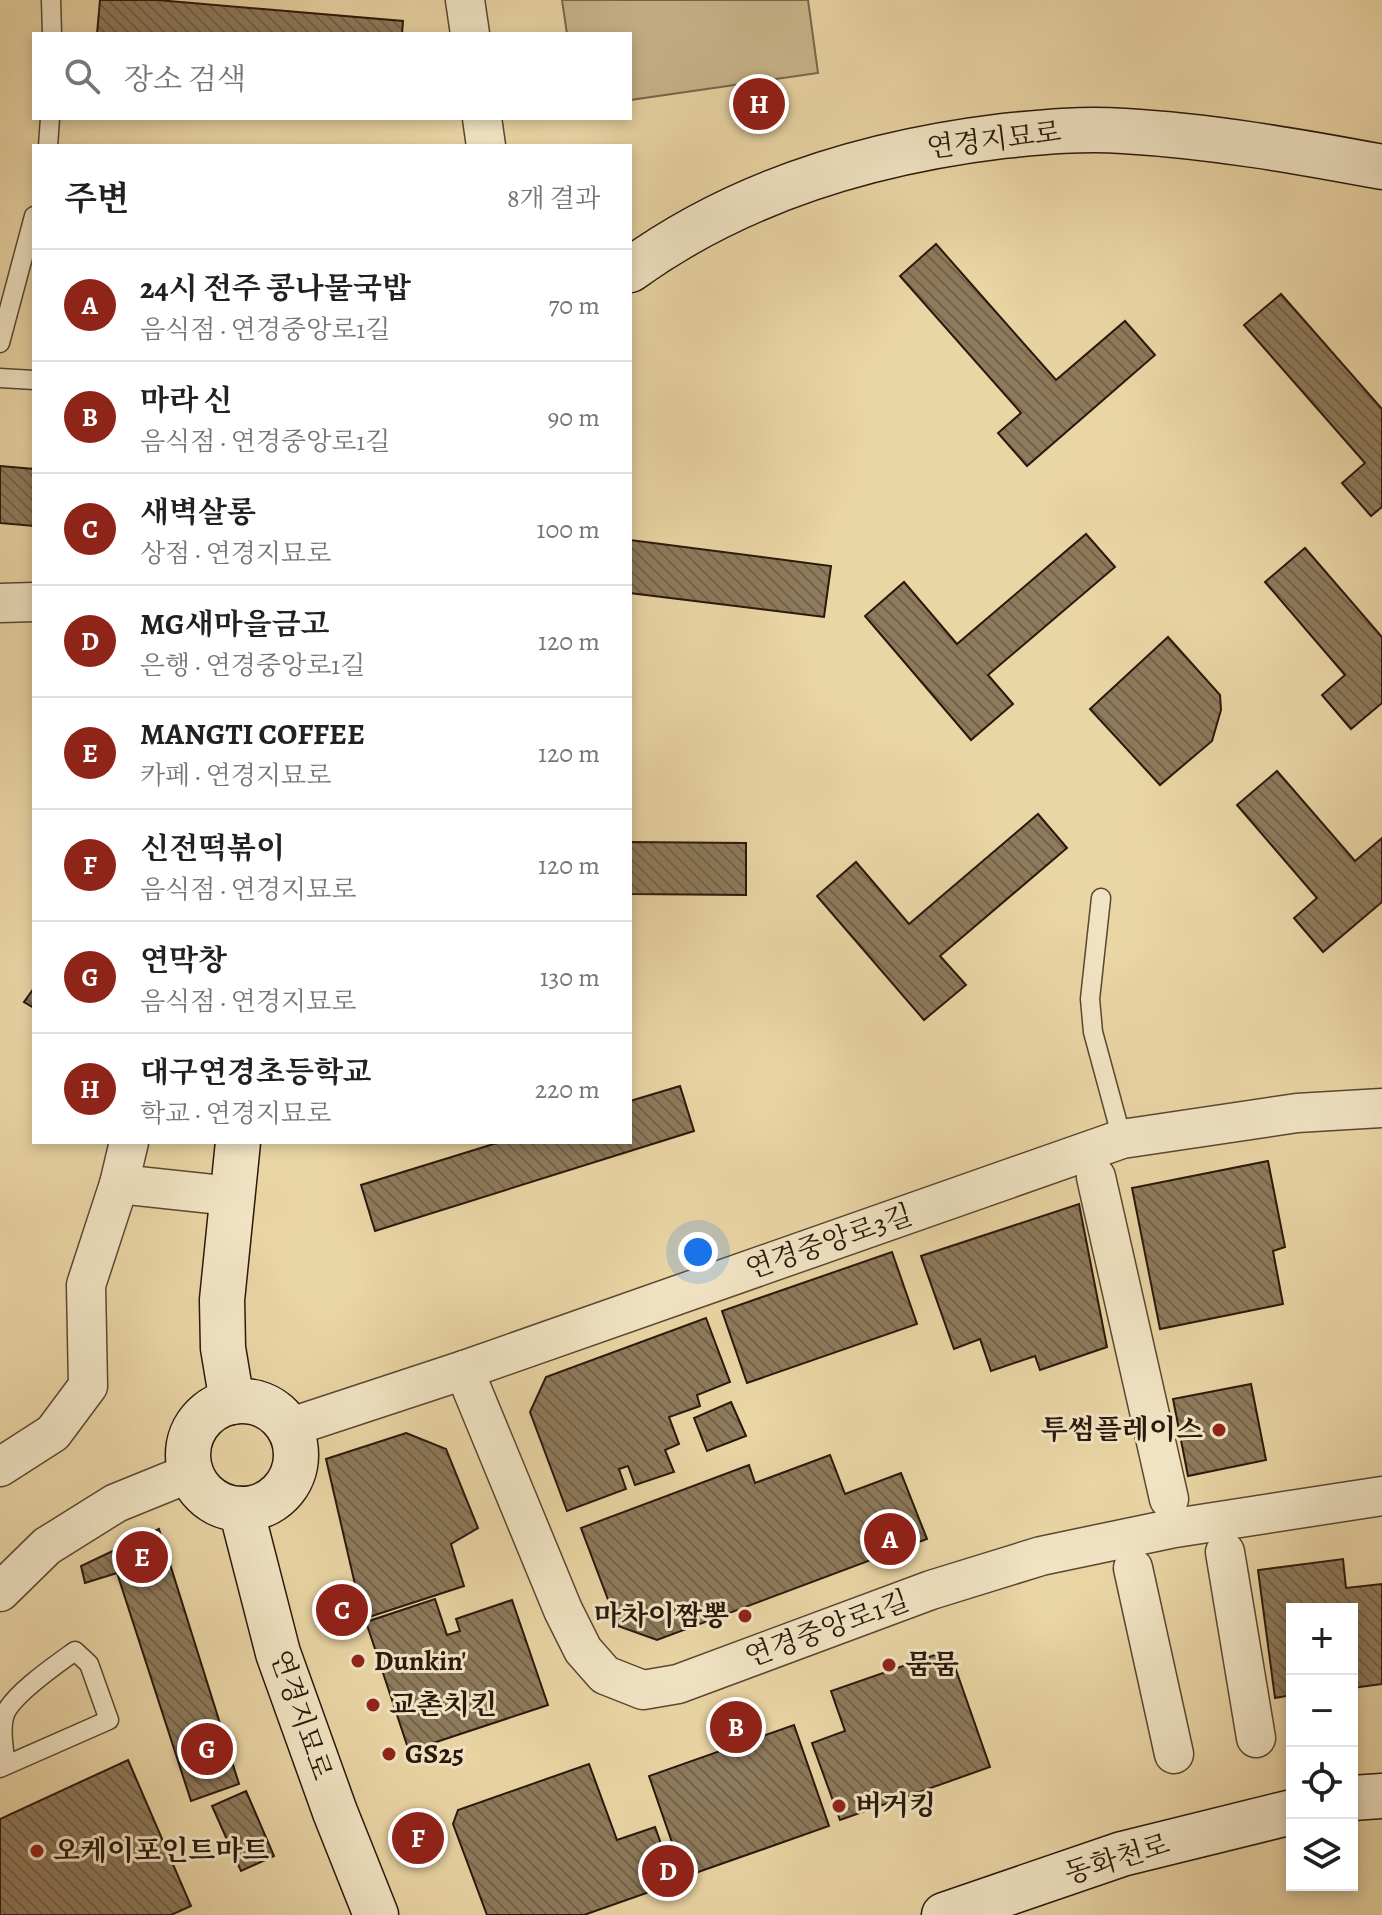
<!DOCTYPE html>
<html lang="ko">
<meta charset="utf-8">
<style>
:root{--surface:#fff;--page:#f2f2f2;--text:#202124;--muted:#757577;--line:#e0e0e0;--accent:#8f2418}
body{margin:0;font-family:Alegreya,"Noto Serif KR",serif;background:var(--page);color:var(--text)}
.controls{position:absolute;right:24px;bottom:24px;display:grid;overflow:hidden;border-radius:0px;box-shadow:0 4px 12px #0003}
.controls button{width:72px;height:72px;display:grid;place-items:center;padding:0;border:0;border-bottom:2px solid var(--line);background:var(--surface);color:var(--text);font:40px sans-serif}
.you{position:absolute;left:698px;top:1252px;width:28px;height:28px;margin:-20px;border:6px solid #fff;border-radius:50%;background:#1a73e8;box-shadow:0 0 0 12px #1a73e833}
.badge{display:grid;place-items:center;width:52px;height:52px;border-radius:50%;background:var(--accent);color:#fff;font-size:26px;font-weight:700}
.pin{position:absolute;translate:-50% -50%;border:4px solid #fff;box-shadow:0 2px 8px #0006}
.list{margin:0;padding:0;list-style:none}
h2{display:flex;justify-content:space-between;align-items:center;height:104px;margin:0;padding:0 32px;font-size:34px}
h2 small{font-size:26px;font-weight:400;color:var(--muted)}
.list li{display:grid;grid-template-columns:52px 1fr auto;gap:24px;align-items:center;box-sizing:border-box;height:112px;padding:0 32px;border-top:2px solid var(--line)}
.list b{display:block;font-size:30px;white-space:nowrap}
.list p{margin:0;font-size:26px;white-space:nowrap;color:var(--muted)}
.list em{font-size:26px;font-style:normal;color:var(--muted)}
.icon{flex:none;width:44px;height:44px;fill:none;stroke:currentColor;stroke-width:2;stroke-linecap:round;stroke-linejoin:round}
.map{position:relative;flex:none;width:1382px;height:1915px;overflow:hidden}
.search{position:absolute;background:var(--surface);box-shadow:0 4px 12px #0003;left:32px;top:32px;width:600px;height:88px;display:flex;align-items:center;gap:20px;box-sizing:border-box;padding:0 28px;border-radius:0px;color:var(--muted);font-size:30px}
.panel{position:absolute;background:var(--surface);box-shadow:0 4px 12px #0003;left:32px;top:144px;width:600px;height:1000px;border-radius:0px}
.map>svg:first-child{display:block}
</style>
<div class="map">
<svg width="1382" height="1915" viewBox="0 0 1382 1915">
<defs>
<pattern id="building-back-hatch" width="6" height="6" patternUnits="userSpaceOnUse" patternTransform="scale(2)"><rect width="6" height="6" fill="#8e7a5c"/><path d="M-1 5l2 2M0 0l6 6M5-1l2 2" fill="none" stroke="#74634a"/></pattern>
</defs>
<rect width="100%" height="100%" fill="#ead5a5"/>
<filter id="stains"><feTurbulence type="fractalNoise" baseFrequency=".0025" numOctaves="4"/><feColorMatrix values="0 0 0 0 .2 0 0 0 0 .09 0 0 0 0 .02 0 0 0 .5 -.17"/></filter>
<radialGradient id="worn" r=".72"><stop offset=".6" stop-color="#630" stop-opacity="0"/><stop offset="1" stop-color="#630" stop-opacity=".3"/></radialGradient>
<!-- park -->
<path fill="#c9b58b" stroke="#7a664c" stroke-width="2" d="M562 0H808L818 73 630 100V34H567Z"/>
<!-- building -->
<g fill="url(#building-back-hatch)" stroke="#2a180c" stroke-width="2">
<path d="M100 0H157L403 21 402 34H97Z"/>
<path d="M936 244 1056 380 1125 321 1155 355 1027 466 998 433 1021 413 900 276Z"/>
<path d="M1281 294 1382 409V507L1371 516 1342 483 1365 463 1244 325Z"/>
<path d="M0 466 34 469V526L0 523Z"/>
<path d="M1086 534 1115 567 988 675 1013 704 971 740 865 616 904 582 957 644Z"/>
<path d="M630 540 831 566 824 617 630 593Z"/>
<path d="M1305 548 1382 637V703L1351 729 1322 695 1345 675 1265 582Z"/>
<path d="M1168 637 1220 695 1221 710 1212 741 1160 785 1090 709Z"/>
<path d="M1277 771 1355 861 1382 838V902L1323 952 1294 918 1317 898 1237 805Z"/>
<path d="M1038 814 1067 848 940 956 966 985 924 1020 817 896 856 862 909 924Z"/>
<path d="M630 842 746 843V895L630 894Z"/>
<path d="M34 988V1008L24 1002Z"/>
<path d="M680 1086 694 1131 375 1231 361 1185 500 1142H630V1101Z"/>
<path d="M1268 1161 1285 1247 1273 1251 1283 1304 1160 1329 1132 1188Z"/>
<path d="M1079 1204 1107 1347 1040 1370 1035 1356 991 1371 980 1339 954 1349 921 1256Z"/>
<path d="M892 1252 917 1324 747 1383 722 1311Z"/>
<path d="M706 1318 730 1382 697 1395 700 1406 669 1417 679 1444 665 1450 674 1472 635 1485 628 1466 619 1469 626 1489 567 1511 530 1412 546 1377Z"/>
<path d="M1251 1384 1266 1460 1188 1476 1173 1399Z"/>
<path d="M731 1402 746 1436 707 1451 694 1418Z"/>
<path d="M406 1433 446 1449 478 1528 451 1544 464 1586 363 1619 326 1459Z"/>
<path d="M830 1455 845 1494 901 1473 927 1539 657 1640 618 1626 581 1528 749 1465 755 1483Z"/>
<path d="M159 1529 239 1784 191 1801 117 1573 85 1583 81 1566Z"/>
<path d="M1343 1559 1346 1588 1382 1584V1684L1352 1688V1609H1292V1695L1275 1698 1258 1570Z"/>
<path d="M435 1599 447 1635 460 1631 456 1619 512 1600 548 1705 409 1751 366 1622Z"/>
<path d="M949 1650 990 1767 840 1820 812 1743 845 1731 831 1691Z"/>
<path d="M794 1725 829 1826 684 1877 649 1776Z"/>
<path d="M128 1760 191 1906 171 1915H0V1819Z"/>
<path d="M589 1764 617 1840 655 1827 675 1883 584 1915H487L453 1824 458 1810Z"/>
<path d="M246 1791 274 1856 241 1871 212 1806Z"/>
</g>
<g fill="none" stroke-linecap="round" stroke-linejoin="round">
<defs>
<g id="lane">
<path d="M51 0 52 34"/>
<path d="M48 146 50 118"/>
<path d="M0 343 34 216"/>
<path d="M0 378 34 380"/>
<path d="M1101 898 1090 999 1093 1032 1122 1139"/>
<path d="M0 1768 109 1720 89 1664 75 1651C57 1664 13 1694 5 1714 0 1729 4 1750 6 1765"/>
</g>
<g id="street">
<path d="M465 0 470 34"/>
<path d="M482 118 486 146"/>
<path d="M0 603 34 602"/>
<path d="M1096 1177 1169 1499"/>
<path d="M119 1184 231 1196"/>
<path d="M464 1370 563 1610 583 1650 605 1675 643 1690 678 1684 931 1590 1041 1556 1175 1528 1382 1496"/>
<path d="M288 1428 464 1370 1122 1139 1297 1113 1382 1108"/>
<path d="M0 1467 53 1433 88 1386 86 1285 119 1184 129 1142"/>
<path d="M1225 1552 1256 1738"/>
<path d="M1133 1568 1174 1754"/>
<path d="M0 1592 47 1546 116 1503 190 1473"/>
</g>
<g id="secondary">
<path d="M630 270C739 191 870 152 1003 136 1043 132 1083 128 1124 131 1210 136 1297 151 1382 167"/>
<circle cx="242" cy="1455" r="54"/>
<path d="M232 1402 223 1348 222 1300 238 1142"/>
<path d="M241 1509 278 1653 335 1812 376 1915"/>
<path d="M1352 1798 1382 1796"/>
<path d="M944 1915 1122 1854 1292 1812"/>
</g>
</defs>
<!-- lane casing -->
<use href="#lane" stroke="#5a4732" stroke-width="21"/>
<!-- street casing -->
<use href="#street" stroke="#5a4732" stroke-width="41"/>
<!-- secondary casing -->
<use href="#secondary" stroke="#2a180c" stroke-width="47"/>
<!-- lane -->
<use href="#lane" stroke="#f1e4c4" stroke-width="18"/>
<!-- street -->
<use href="#street" stroke="#f1e4c4" stroke-width="38"/>
<!-- secondary -->
<use href="#secondary" stroke="#f1e4c4" stroke-width="44"/>
</g>
<!-- markers -->
<g fill="#8f2418" stroke="#f1e4c4" stroke-width="3">
<circle cx="1219" cy="1430" r="8"/>
<circle cx="745" cy="1616" r="8"/>
<circle cx="358" cy="1661" r="8"/>
<circle cx="889" cy="1665" r="8"/>
<circle cx="373" cy="1705" r="8"/>
<circle cx="389" cy="1754" r="8"/>
<circle cx="839" cy="1806" r="8"/>
<circle cx="37" cy="1851" r="8"/>
</g>
<g text-anchor="middle" dominant-baseline="central" stroke-width="6" stroke-linejoin="round" paint-order="stroke">
<!-- street labels -->
<g font-size="28" fill="#2a180c" stroke="#f1e4c4">
<text transform="translate(994 140) rotate(-7)">연경지묘로</text>
<text transform="translate(829 1242) rotate(-19)">연경중앙로3길</text>
<text transform="translate(827 1629) rotate(-20)">연경중앙로1길</text>
<text transform="translate(301 1715) rotate(71)">연경지묘로</text>
<text transform="translate(1117 1859) rotate(-17)">동화천로</text>
</g>
<!-- poi labels -->
<g font-size="28" font-weight="bold" fill="#2a180c" stroke="#f1e4c4" text-anchor="start">
<text x="1203" y="1430" text-anchor="end">투썸플레이스</text>
<text x="729" y="1616" text-anchor="end">마차이짬뽕</text>
<text x="374" y="1661">Dunkin'</text>
<text x="905" y="1665">뭄뭄</text>
<text x="389" y="1705">교촌치킨</text>
<text x="405" y="1754">GS25</text>
<text x="855" y="1806">버거킹</text>
<text x="53" y="1851">오케이포인트마트</text>
</g>
</g>
<rect width="100%" height="100%" filter="url(#stains)"/>
<rect width="100%" height="100%" fill="url(#worn)"/>
</svg>
<div class="controls">
<button>+</button>
<button>−</button>
<button><svg class="icon" aria-label="locate" viewBox="0 0 24 24"><circle cx="12" cy="12" r="6"/><path d="M12 2v4M12 18v4M2 12h4M18 12h4"/></svg></button>
<button><svg class="icon" aria-label="layers" viewBox="0 0 24 24"><path d="M12 4l9 5-9 5-9-5zM3 14l9 5 9-5"/></svg></button>
</div>
<div class="you"></div>
<div class="pin badge" style="left:890px;top:1539px">A</div>
<div class="pin badge" style="left:736px;top:1727px">B</div>
<div class="pin badge" style="left:342px;top:1610px">C</div>
<div class="pin badge" style="left:668px;top:1871px">D</div>
<div class="pin badge" style="left:142px;top:1557px">E</div>
<div class="pin badge" style="left:418px;top:1838px">F</div>
<div class="pin badge" style="left:207px;top:1749px">G</div>
<div class="pin badge" style="left:759px;top:104px">H</div>
<div class="search"><svg class="icon" aria-label="search" viewBox="0 0 24 24"><circle cx="10" cy="10" r="6"/><path d="M15 15l6 6"/></svg>장소 검색</div>
<section class="panel">
<h2>주변<small>8개 결과</small></h2>
<ul class="list">
<li><span class="badge">A</span><div><b>24시 전주 콩나물국밥</b><p>음식점 · 연경중앙로1길</p></div><em>70 m</em></li>
<li><span class="badge">B</span><div><b>마라 신</b><p>음식점 · 연경중앙로1길</p></div><em>90 m</em></li>
<li><span class="badge">C</span><div><b>새벽살롱</b><p>상점 · 연경지묘로</p></div><em>100 m</em></li>
<li><span class="badge">D</span><div><b>MG새마을금고</b><p>은행 · 연경중앙로1길</p></div><em>120 m</em></li>
<li><span class="badge">E</span><div><b>MANGTI COFFEE</b><p>카페 · 연경지묘로</p></div><em>120 m</em></li>
<li><span class="badge">F</span><div><b>신전떡볶이</b><p>음식점 · 연경지묘로</p></div><em>120 m</em></li>
<li><span class="badge">G</span><div><b>연막창</b><p>음식점 · 연경지묘로</p></div><em>130 m</em></li>
<li><span class="badge">H</span><div><b>대구연경초등학교</b><p>학교 · 연경지묘로</p></div><em>220 m</em></li>
</ul>
</section>
</div>
